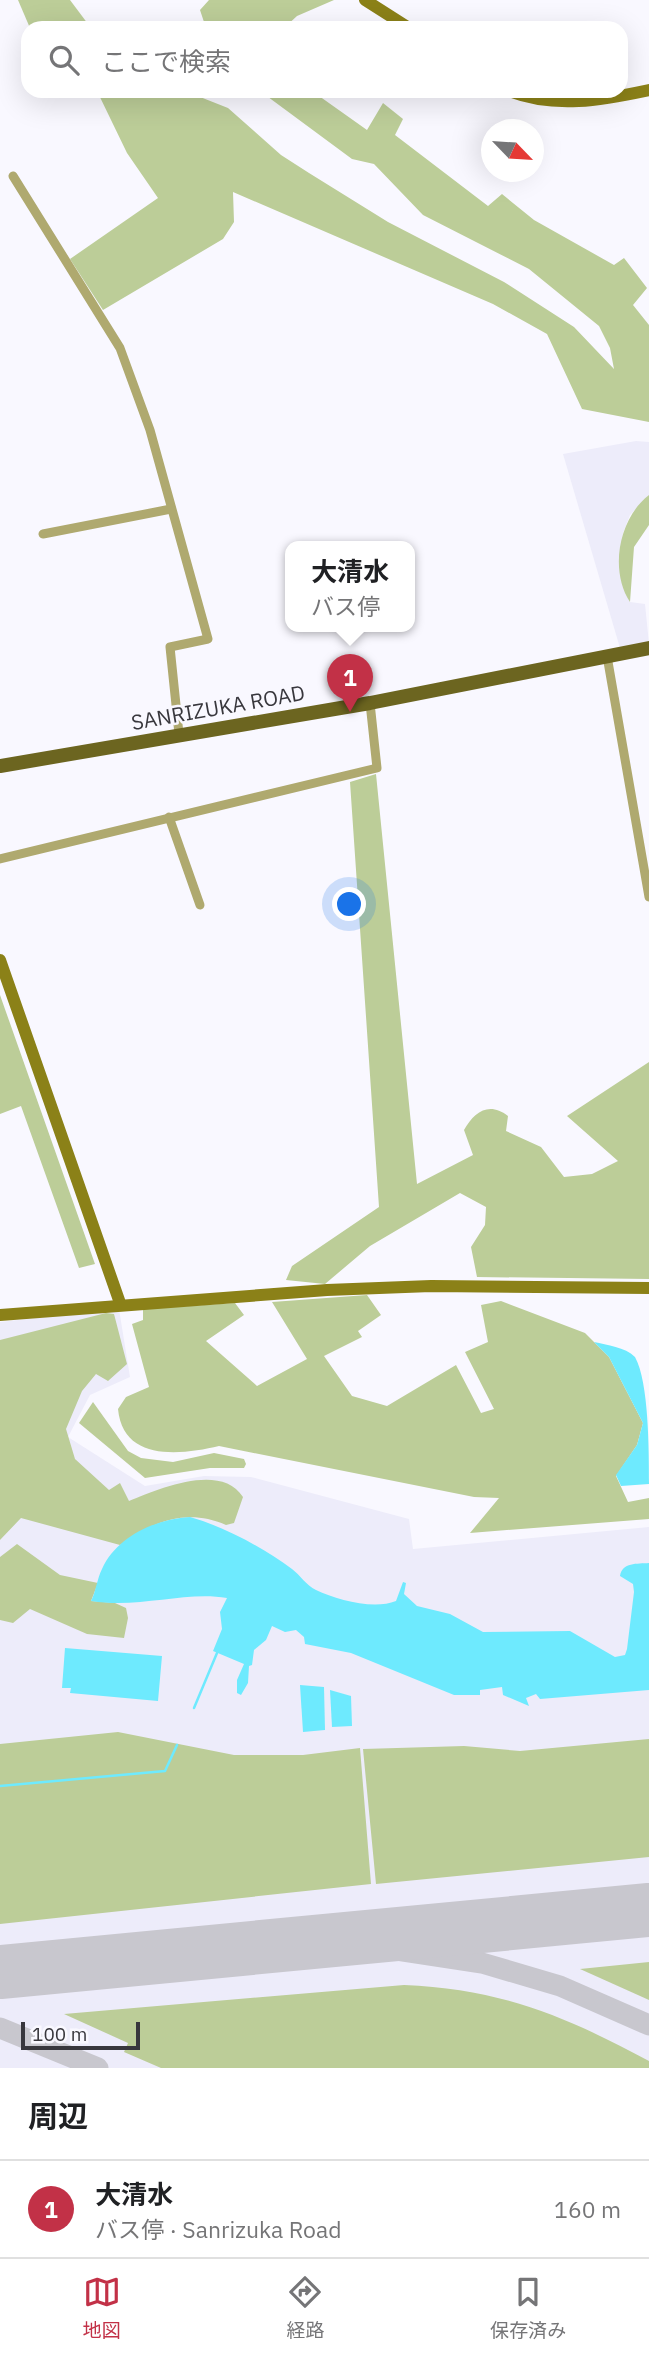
<!DOCTYPE html>
<html lang="ja">
<meta charset="utf-8">
<style>
:root{--surface:#fff;--page:#f6f6f6;--text:#202124;--muted:#757577;--line:#e0e0e0;--accent:#c23147}
body{margin:0;font-family:"IBM Plex Sans","Noto Sans JP",sans-serif;background:var(--page);color:var(--text)}
.compass{position:absolute;left:481px;top:119px;width:63px;height:63px;border-radius:50%;background:var(--surface);box-shadow:0 7px 28px #0002;rotate:115deg}
.scale{position:absolute;left:21px;bottom:18px;width:119px;box-sizing:border-box;padding-left:7px;border:4px solid #38373d;border-top:0;font-size:19px;line-height:24px;white-space:nowrap;color:#38373d;-webkit-text-stroke:5px #f9f8ff;paint-order:stroke}
.you{position:absolute;left:350px;top:905px;width:24px;height:24px;margin:-18px;border:5px solid #fff;border-radius:50%;background:#1a73e8;box-shadow:0 0 0 10px #1a73e833}
.badge{display:grid;place-items:center;width:46px;height:46px;border-radius:50%;background:var(--accent);color:#fff;font-size:23px;font-weight:700}
.pin{position:absolute;translate:-50% -58px;filter:drop-shadow(0 2px 4px #0008)}
.pin::after{content:'';position:absolute;top:37px;width:24px;height:21px;background:inherit;clip-path:polygon(0 0,100% 0,50% 100%)}
.popup{position:absolute;left:285px;top:541px;width:130px;height:91px;box-sizing:border-box;display:grid;place-content:center;border-radius:14px;background:var(--surface);filter:drop-shadow(0 2px 5px #0005);font-size:23px;white-space:nowrap;color:var(--muted)}
.popup b{font-size:26px;color:var(--text)}
.popup::after{content:'';position:absolute;left:50%;top:100%;margin-left:-14px;border:14px solid transparent;border-top-color:var(--surface)}
.list{margin:0;padding:0;list-style:none}
h2{display:flex;justify-content:space-between;align-items:center;height:91px;margin:0;padding:0 28px;font-size:30px}
h2 small{font-size:23px;font-weight:400;color:var(--muted)}
.list li{display:grid;grid-template-columns:46px 1fr auto;gap:21px;align-items:center;box-sizing:border-box;height:98px;padding:0 28px;border-top:2px solid var(--line)}
.list b{display:block;font-size:26px;white-space:nowrap}
.list p{margin:0;font-size:23px;white-space:nowrap;color:var(--muted)}
.list em{font-size:23px;font-style:normal;color:var(--muted)}
.icon{flex:none;width:38px;height:38px;fill:none;stroke:currentColor;stroke-width:2;stroke-linecap:round;stroke-linejoin:round}
.map{position:relative;flex:none;width:649px;height:2068px;overflow:hidden}
.search{position:absolute;background:var(--surface);box-shadow:0 7px 28px #0002;left:21px;right:21px;top:21px;height:77px;display:flex;align-items:center;gap:18px;box-sizing:border-box;padding:0 24px;border-radius:21px;color:var(--muted);font-size:26px}
.sheet{height:189px;background:var(--surface)}
nav{display:flex;justify-content:space-around;align-items:center;box-sizing:border-box;height:98px;border-top:2px solid var(--line);background:var(--surface);font-size:19px;color:var(--muted)}
nav a{display:grid;justify-items:center;gap:4px}
nav .on{color:var(--accent)}
.map>svg:first-child{display:block}
</style>
<div class="map">
<svg width="649" height="2068" viewBox="0 0 649 2068">
<rect width="100%" height="100%" fill="#f9f8ff"/>
<!-- built -->
<g fill="#edecfa">
<path d="M636 441 649 442V495L630 515 623 533 621 577 630 602 645 604 649 644 620 648 563 454Z"/>
<path d="M119 1309 130 1377 90 1395 68 1437 145 1486 204 1476 251 1477 409 1519 413 1549 649 1527V2068H0V1322Z"/>
</g>
<!-- green -->
<g fill="#bccd98">
<path d="M18 0H70L91 28H30Z"/>
<path d="M209 0H334L297 16 284 28H206L200 10Z"/>
<path d="M97 91H185L228 108 281 155 309 173 388 222 504 282 574 327 614 369 610 348 599 326 529 269 423 215 374 164 352 159 260 91H312L367 130 383 103 403 119 395 135 488 206 502 194 534 220 614 265 624 258 647 288 633 305 649 325V422L582 409 547 334 493 304 233 192 234 222 223 239 103 310 70 259 158 198 127 153Z"/>
<path d="M649 495V525L634 547 630 602C609 570 619 518 649 495Z"/>
<path d="M376 774 417 1184 473 1155 464 1130C474 1112 489 1101 508 1116L506 1131 541 1147 564 1177 592 1174 618 1161 567 1116 649 1062V1279L477 1277 471 1247 485 1225 486 1207 460 1193 370 1246 325 1284 286 1280 292 1266 379 1207 350 782Z"/>
<path d="M0 995 95 1264 79 1268 21 1106 0 1114Z"/>
<path d="M367 1295 381 1315 358 1331 362 1337 324 1356 352 1396 387 1406 456 1365 481 1413 494 1409 465 1352 488 1342 481 1305 501 1301 585 1333 609 1357 643 1423 637 1445 616 1476 628 1502 649 1498V1519L470 1533 499 1498 474 1497 219 1446C181 1455 123 1462 118 1409L126 1397 149 1387 132 1324 143 1320V1309L235 1303 244 1315 206 1341 257 1386 307 1359 272 1302Z"/>
<path d="M106 1313 114 1314 127 1364 108 1381 96 1374 82 1391 66 1429 75 1459 109 1490 120 1483 129 1501C158 1489 221 1462 243 1497L234 1523 226 1525C187 1508 154 1521 120 1545L21 1518 0 1540V1340Z"/>
<path d="M93 1402 128 1451 141 1458 173 1462 214 1453 244 1459 246 1464 244 1468H210L145 1478 79 1423Z"/>
<path d="M17 1544 60 1575 98 1583 91 1601 115 1603 126 1608 128 1618 124 1638 87 1634 30 1609 13 1623 0 1620V1557Z"/>
<path d="M118 1732 234 1755H303L360 1748 371 1884 0 1924V1744Z"/>
<path d="M649 1739V1857L376 1884 363 1749 464 1746 520 1751Z"/>
<path d="M649 1962V2000L580 1969Z"/>
<path d="M404 1985C501 1989 565 2016 649 2061V2068H161L124 2052 128 2043 64 2014Z"/>
</g>
<!-- water -->
<g fill="#6eeafe">
<path d="M594 1342C607 1345 625 1347 635 1357 649 1382 649 1451 649 1484L621 1486 616 1475 637 1445 643 1423 609 1357Z"/>
<path d="M190 1517C225 1527 262 1547 292 1569 300 1575 306 1585 316 1590 337 1600 374 1610 396 1601L403 1582 406 1583 404 1594 417 1606 450 1614 483 1632 570 1631 615 1657 625 1655 627 1649 634 1592 633 1584 620 1576C622 1562 637 1564 649 1563V1690L540 1699 536 1694 526 1698 529 1706 503 1695 502 1687 480 1690V1695H454L351 1653 305 1644 304 1637 296 1630 285 1632 272 1626 266 1640 254 1650 252 1665 249 1666 248 1683 241 1695 237 1693V1680L244 1664 213 1651 222 1629 220 1612 227 1598C184 1591 139 1609 91 1601 96 1591 97 1579 102 1569 117 1536 156 1519 190 1517Z"/>
<path d="M65 1648 162 1656 158 1701 70 1693 71 1688H62Z"/>
<path d="M300 1685 324 1687 325 1730 303 1732Z"/>
<path d="M330 1690 351 1696 352 1726 332 1727Z"/>
</g>
<g fill="none" stroke-linecap="round" stroke-linejoin="round">
<!-- stream -->
<g stroke="#6eeafe" stroke-width="2.5">
<path d="M194 1708 217 1653"/>
<path d="M0 1786 165 1771 177 1745"/>
</g>
<!-- taxiway -->
<g stroke="#c8c7ce" stroke-width="21">
<path d="M331 1940 482 1963 560 1986 649 2025"/>
<path d="M0 2028 98 2068"/>
</g>
<!-- runway -->
<path stroke="#c8c7ce" stroke-width="54" d="M0 1972 649 1910"/>
<!-- street -->
<g stroke="#afa96f" stroke-width="9">
<path d="M13 176 120 348 150 430 208 639 170 647 179 734"/>
<path d="M43 534 171 509"/>
<path d="M607 656 649 897"/>
<path d="M169 817 200 905"/>
<path d="M0 859 377 768 370 703"/>
</g>
<!-- secondary -->
<g stroke="#8b8118" stroke-width="12">
<path d="M365 0 409 28"/>
<path d="M509 91C555 109 602 100 649 90"/>
<path d="M0 960 120 1303"/>
<path d="M0 1315 327 1290 431 1286 649 1288"/>
</g>
<!-- primary -->
<path stroke="#6c6520" stroke-width="14" d="M0 766 370 703 649 648"/>
</g>
<g text-anchor="middle" dominant-baseline="central" stroke-width="5" stroke-linejoin="round" paint-order="stroke">
<!-- street labels -->
<g font-size="21" fill="#38373d" stroke="#f9f8ff">
<text transform="translate(218 707) rotate(-10)">SANRIZUKA ROAD</text>
</g>
</g>
</svg>
<svg class="compass" viewBox="-18 -18 36 36"><path d="M0-13l5 13h-10z" fill="#e53935"/><path d="M0 13l5-13h-10z" fill="#757577"/></svg>
<div class="scale">100 m</div>
<div class="you"></div>
<div class="pin badge" style="left:350px;top:712px">1</div>
<div class="popup"><b>大清水</b>バス停</div>
<div class="search"><svg class="icon" aria-label="search" viewBox="0 0 24 24"><circle cx="10" cy="10" r="6"/><path d="M15 15l6 6"/></svg>ここで検索</div>
</div>
<section class="sheet">
<h2>周辺<small></small></h2>
<ul class="list">
<li><span class="badge">1</span><div><b>大清水</b><p>バス停 · Sanrizuka Road</p></div><em>160 m</em></li>
</ul>
</section>
<nav>
<a class="on"><svg class="icon" aria-label="map" viewBox="0 0 24 24"><path d="M3 6l6-2 6 2 6-2v14l-6 2-6-2-6 2zM9 4v14M15 6v14"/></svg>地図</a>
<a><svg class="icon" aria-label="directions" viewBox="0 0 24 24"><path d="M12 3l9 9-9 9-9-9zM9 14v-3h6M13 9l2 2-2 2"/></svg>経路</a>
<a><svg class="icon" aria-label="saved" viewBox="0 0 24 24"><path d="M7 4h10v16l-5-4-5 4z"/></svg>保存済み</a>
</nav>
